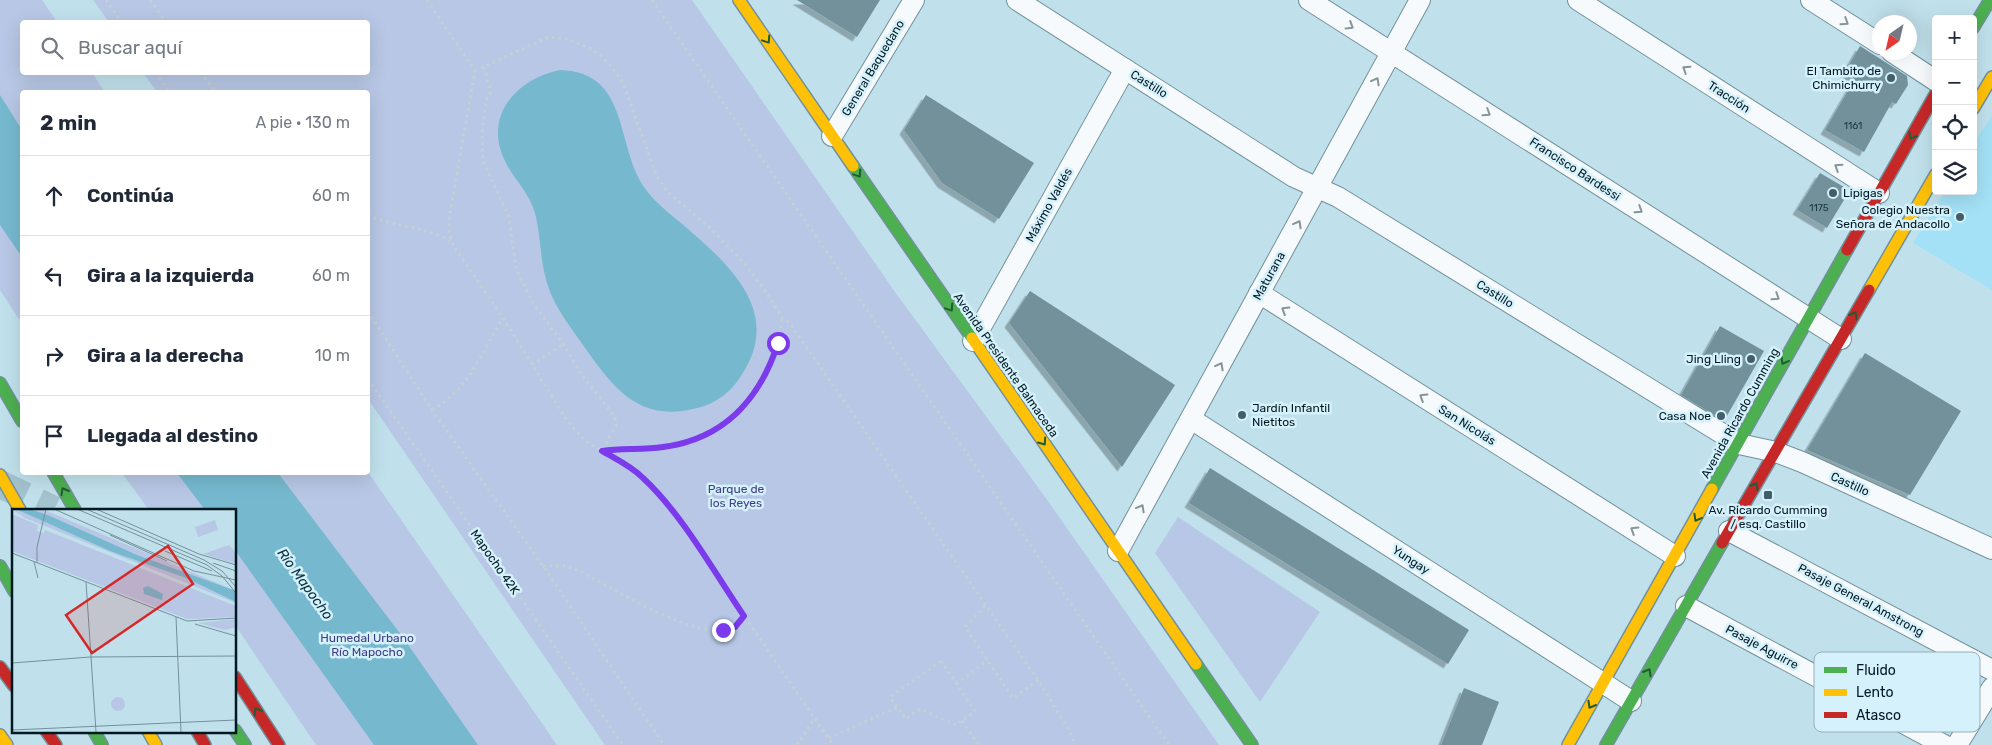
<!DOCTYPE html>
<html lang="es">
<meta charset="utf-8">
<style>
:root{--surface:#fff;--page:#f6f6f7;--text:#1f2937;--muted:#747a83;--line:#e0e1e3}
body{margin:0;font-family:Rubik,sans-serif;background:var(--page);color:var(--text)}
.controls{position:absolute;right:15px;top:15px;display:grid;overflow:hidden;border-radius:5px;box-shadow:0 5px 20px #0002}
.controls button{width:45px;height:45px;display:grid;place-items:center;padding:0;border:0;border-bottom:1px solid var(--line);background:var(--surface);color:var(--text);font:25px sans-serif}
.compass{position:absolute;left:1872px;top:15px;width:45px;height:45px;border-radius:50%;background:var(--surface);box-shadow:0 5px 20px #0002;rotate:214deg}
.stop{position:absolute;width:15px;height:15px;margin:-11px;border:4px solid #7c3aed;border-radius:50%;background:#fff}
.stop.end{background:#7c3aed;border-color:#fff;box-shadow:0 1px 5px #0008}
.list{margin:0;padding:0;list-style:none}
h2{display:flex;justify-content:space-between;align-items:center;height:65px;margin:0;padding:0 20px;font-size:21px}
h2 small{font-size:16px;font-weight:400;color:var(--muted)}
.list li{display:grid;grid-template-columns:32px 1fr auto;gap:15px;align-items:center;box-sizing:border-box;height:80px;padding:0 20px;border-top:1px solid var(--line)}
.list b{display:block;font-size:19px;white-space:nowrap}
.list em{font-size:16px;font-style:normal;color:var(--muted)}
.icon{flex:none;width:28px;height:28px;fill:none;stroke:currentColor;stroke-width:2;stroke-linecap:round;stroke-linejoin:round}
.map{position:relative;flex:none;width:1992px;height:745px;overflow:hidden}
.search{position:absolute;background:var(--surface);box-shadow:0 5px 20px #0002;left:20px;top:20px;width:350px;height:55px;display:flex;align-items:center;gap:12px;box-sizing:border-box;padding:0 18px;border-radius:5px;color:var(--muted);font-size:19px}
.panel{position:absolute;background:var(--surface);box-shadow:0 5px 20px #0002;left:20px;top:90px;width:350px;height:385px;border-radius:5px}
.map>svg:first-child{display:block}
</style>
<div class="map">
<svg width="1992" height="745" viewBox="0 0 1992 745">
<defs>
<filter id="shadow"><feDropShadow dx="-4.5" dy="4.5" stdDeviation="0" flood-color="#0004"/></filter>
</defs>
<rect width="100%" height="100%" fill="#c0e1ec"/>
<!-- built -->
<path fill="#a4e1f6" d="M1992 115V290L1913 243 1945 191H1973V145Z"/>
<!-- green -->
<g fill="#b7c7e5">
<path d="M0 0H42L57 22H22V72L92 73 105 92H22V324L0 290Z"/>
<path d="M93 0H692L895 292 1043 494 1219 745H605L368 399V92H157L143 73 368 72V22H109Z"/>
<path d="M368 472 557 745H316L235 625V510H149L122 473Z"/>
<path d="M1178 517 1320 612 1260 702 1155 553Z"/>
</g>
<!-- water -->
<g fill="#76b9cf">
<path d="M560 70C632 72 614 149 647 191 656 203 669 213 681 223 731 266 788 315 736 383 726 396 710 406 693 409 637 422 612 386 583 345 572 329 559 313 551 294 539 265 542 240 535 213 528 190 514 180 505 161 483 116 516 79 560 70Z"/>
<path d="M0 95 22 130V257L0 225Z"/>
<path d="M177 473H278L402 636 478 745H374L235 550V510H205Z"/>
</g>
<!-- building -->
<g fill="#72919a" filter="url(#shadow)">
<path d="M797 0H880L857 37Z"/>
<path d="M1860 46 1907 76 1908 85 1896 104 1892 102 1864 152 1825 130 1855 79 1845 72Z"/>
<path d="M926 95 1034 163 999 219 942 183 904 130Z"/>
<path d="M1820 173 1844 187V200L1827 228 1797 210Z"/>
<path d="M1030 291 1175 385 1122 467 1009 323Z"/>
<path d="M1720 326 1764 351 1724 421 1681 395Z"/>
<path d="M1865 353 1961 411 1910 495 1807 450Z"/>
<path d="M1210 468 1469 630 1448 664 1189 503Z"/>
<path d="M1464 688 1499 702 1482 745H1441Z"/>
</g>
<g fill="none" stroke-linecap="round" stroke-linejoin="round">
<!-- highway-tunnel -->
<path stroke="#a3c3ce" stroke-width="28" stroke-dasharray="28 14" stroke-linecap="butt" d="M0 484 54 510"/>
<defs>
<g id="street">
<path d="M1017 0 1294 177 1338 197 1739 444 1776 452 1802 462 1992 549"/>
<path d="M1309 0 1841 339"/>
<path d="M1578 0 1879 193"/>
<path d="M1811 0 1880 44"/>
<path d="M1892 52 1936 81"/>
<path d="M832 136 914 0"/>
<path d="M1259 293 1675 556"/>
<path d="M973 341 1125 69"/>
<path d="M1191 419 1631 701"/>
<path d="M1729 531 1992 670"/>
<path d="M1118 551 1420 0"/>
<path d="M1686 606 1944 745"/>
<path d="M1957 745 1992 688"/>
</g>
<g id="fast">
<path d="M1973 28 1990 0"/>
<path d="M853 166 972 338"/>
<path d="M0 383 22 421"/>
<path d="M53 472 75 510"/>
<path d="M1712 489 1847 250"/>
<path d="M0 566 14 591"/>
<path d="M1196 664 1252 745"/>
<path d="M235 730 245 745"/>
<path d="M94 731 102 745"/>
<path d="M1606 745 1722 543"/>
</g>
<g id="slow">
<path d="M739 0 853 166"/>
<path d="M1973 109 1992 77"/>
<path d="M1869 290 1936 174"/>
<path d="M972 338 1196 664"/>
<path d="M0 475 20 510"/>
<path d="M148 731 156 745"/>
<path d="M0 735 7 745"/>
<path d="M1568 745 1712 489"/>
</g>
<g id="jam">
<path d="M1847 250 1936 93"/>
<path d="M1722 543 1869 290"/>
<path d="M0 667 14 686"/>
<path d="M235 677 279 745"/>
<path d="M46 731 56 745"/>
<path d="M197 731 205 745"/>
</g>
</defs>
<!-- street casing -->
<use href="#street" stroke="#72919b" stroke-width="22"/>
<!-- fast casing -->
<use href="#fast" stroke="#72919b" stroke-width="14"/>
<!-- slow casing -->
<use href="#slow" stroke="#72919b" stroke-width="14"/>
<!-- jam casing -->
<use href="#jam" stroke="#72919b" stroke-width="14"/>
<!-- path -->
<g stroke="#c6d0d4" stroke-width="3" stroke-dasharray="2.5 4" stroke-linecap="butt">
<path d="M106 0 121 22"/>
<path d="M150 0 166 22"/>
<path d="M427 0 475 71 450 213 449 231 453 245 503 318 566 419 584 440 627 465 643 477 668 505 833 745"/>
<path d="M652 0 1169 745"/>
<path d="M484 67 491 92 486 100 482 136 483 161 509 217 516 269 533 303 563 344 581 374 615 417 616 425 602 451"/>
<path d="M475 71 548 37 568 39 591 49 601 56 611 66 623 83 657 177 669 193 709 227 746 265 766 292 782 318 789 322 1038 680 1069 730 1075 745"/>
<path d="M156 72 169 92"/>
<path d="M201 72 215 92"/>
<path d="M368 215C394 228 427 225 451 242"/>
<path d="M368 311 432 410 543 566 664 745"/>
<path d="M532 365 563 344"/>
<path d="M368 379 623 745"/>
<path d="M432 410C472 386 479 355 503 318"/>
<path d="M602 451C624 447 648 451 670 446 734 433 775 382 782 318"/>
<path d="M543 566H566L577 570C609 585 699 645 734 627 738 625 741 620 744 616"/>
<path d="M985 606 965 627 1013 698 1038 680"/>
<path d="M941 661 975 711 956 725 920 709 906 719 890 697Z"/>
<path d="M956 684 988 660"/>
<path d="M962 721 979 745"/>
<path d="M829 738 898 707"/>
<path d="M797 745 815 718"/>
</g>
<!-- street -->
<use href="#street" stroke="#f6fafc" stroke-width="20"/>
<!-- fast -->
<use href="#fast" stroke="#4caf50" stroke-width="11"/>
<!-- slow -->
<use href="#slow" stroke="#ffc107" stroke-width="11"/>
<!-- jam -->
<use href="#jam" stroke="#c62828" stroke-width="11"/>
</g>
<!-- one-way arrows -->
<defs><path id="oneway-chevron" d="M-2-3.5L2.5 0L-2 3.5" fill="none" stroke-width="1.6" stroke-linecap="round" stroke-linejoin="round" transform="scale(1.25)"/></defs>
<g stroke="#879499">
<use href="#oneway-chevron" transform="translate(1845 22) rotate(33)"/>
<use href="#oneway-chevron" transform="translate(1350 26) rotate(32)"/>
<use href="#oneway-chevron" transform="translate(1686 69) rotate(-147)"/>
<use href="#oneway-chevron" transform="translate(1376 81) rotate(-61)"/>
<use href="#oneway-chevron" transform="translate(1487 113) rotate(33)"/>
<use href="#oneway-chevron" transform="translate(1838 167) rotate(-147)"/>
<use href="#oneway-chevron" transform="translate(1639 210) rotate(33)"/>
<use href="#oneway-chevron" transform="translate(1298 224) rotate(-61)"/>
<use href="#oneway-chevron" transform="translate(1776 297) rotate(33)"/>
<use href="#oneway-chevron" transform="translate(1285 310) rotate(-148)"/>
<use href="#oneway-chevron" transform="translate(1220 366) rotate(-61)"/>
<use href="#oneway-chevron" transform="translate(1423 397) rotate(-148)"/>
<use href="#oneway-chevron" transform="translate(1141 508) rotate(-61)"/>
<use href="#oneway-chevron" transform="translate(1634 530) rotate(-148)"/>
</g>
<g stroke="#225c36">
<use href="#oneway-chevron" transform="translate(767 40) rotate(56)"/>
<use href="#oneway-chevron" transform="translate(1912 136) rotate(120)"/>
<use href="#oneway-chevron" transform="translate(858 174) rotate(56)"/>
<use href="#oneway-chevron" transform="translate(950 308) rotate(56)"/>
<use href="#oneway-chevron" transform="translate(1854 315) rotate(-60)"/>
<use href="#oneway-chevron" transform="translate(1784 361) rotate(119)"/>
<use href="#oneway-chevron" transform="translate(1043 442) rotate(55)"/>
<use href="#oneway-chevron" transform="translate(1755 486) rotate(-60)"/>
<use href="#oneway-chevron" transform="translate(64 491) rotate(-120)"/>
<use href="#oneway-chevron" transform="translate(1697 518) rotate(119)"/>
<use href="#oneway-chevron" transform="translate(1648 672) rotate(-60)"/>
<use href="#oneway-chevron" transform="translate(1591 705) rotate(120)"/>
<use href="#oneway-chevron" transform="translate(257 711) rotate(-122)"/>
</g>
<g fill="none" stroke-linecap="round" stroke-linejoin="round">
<!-- route -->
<path stroke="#7c3aed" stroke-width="6" d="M723 630 735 627 744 616C714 572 682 514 643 478 631 466 616 459 602 451 622 448 642 450 663 447 724 439 760 399 778 343"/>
</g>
<!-- markers -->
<g fill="#435e68" stroke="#d5f1fb" stroke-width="2">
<circle cx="1891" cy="78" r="5"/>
<circle cx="1833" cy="193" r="5"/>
<circle cx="1960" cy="217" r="5"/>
<circle cx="1751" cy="359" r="5"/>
<circle cx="1242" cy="415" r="5"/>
<circle cx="1721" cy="416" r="5"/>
<rect x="1763" y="490" width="10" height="10" rx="2.5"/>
</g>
<g text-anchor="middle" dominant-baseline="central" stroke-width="5" stroke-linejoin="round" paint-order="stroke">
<!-- number labels -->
<g font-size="10" fill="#1c363f">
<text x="1853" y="126">1161</text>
<text x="1819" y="208">1175</text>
</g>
<!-- street labels -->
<g font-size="12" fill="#001821" stroke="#d5f1fb">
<text transform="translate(873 68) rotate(-59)">General Baquedano</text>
<text transform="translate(1149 84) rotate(32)">Castillo</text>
<text transform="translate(1729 97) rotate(33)">Tracción</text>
<text transform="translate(1575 169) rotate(33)">Francisco Bardessi</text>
<text transform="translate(1049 205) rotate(-61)">Máximo Valdés</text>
<text transform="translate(1269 276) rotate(-61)">Maturana</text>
<text transform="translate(1495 294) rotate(32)">Castillo</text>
<text transform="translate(1006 365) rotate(55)">Avenida Presidente Balmaceda</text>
<text transform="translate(1740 413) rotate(-61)">Avenida Ricardo Cumming</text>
<text transform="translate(1467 425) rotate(32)">San Nicolás</text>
<text transform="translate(1850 484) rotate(24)">Castillo</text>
<text transform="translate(1411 560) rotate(33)">Yungay</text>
<text transform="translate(495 562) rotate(55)">Mapocho 42K</text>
<text transform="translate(1861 600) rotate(28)">Pasaje General Amstrong</text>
<text transform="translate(1762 647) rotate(28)">Pasaje Aguirre</text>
</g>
<!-- poi labels -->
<g font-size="12" fill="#001821" stroke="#d5f1fb" text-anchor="end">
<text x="1881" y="71">El Tambito de<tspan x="1881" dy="14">Chimichurry</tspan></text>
<text x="1843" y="193" text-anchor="start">Lipigas</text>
<text x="1950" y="210">Colegio Nuestra<tspan x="1950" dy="14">Señora de Andacollo</tspan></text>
<text x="1741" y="359">Jing Lling</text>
<text x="1252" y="408" text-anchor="start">Jardín Infantil<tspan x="1252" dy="14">Nietitos</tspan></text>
<text x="1711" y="416">Casa Noe</text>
<text x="1768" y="510" text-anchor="middle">Av. Ricardo Cumming<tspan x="1768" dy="14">/ esq. Castillo</tspan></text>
</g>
<!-- park labels -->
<g font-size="12" fill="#403c85" stroke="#d5f1fb">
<text x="736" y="489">Parque de<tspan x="736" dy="14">los Reyes</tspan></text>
<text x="367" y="638">Humedal Urbano<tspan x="367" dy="14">Río Mapocho</tspan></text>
</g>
<!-- water labels -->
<g font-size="14" font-style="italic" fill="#0c333f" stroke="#d5f1fb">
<text transform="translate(305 584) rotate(54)">Río Mapocho</text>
</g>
</g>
<!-- overview -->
<g transform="translate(12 509)">
<rect width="224" height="224" fill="#c0e1ec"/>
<path d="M0 0H30L47 7 224 82V94L13 9ZM0 5 26 16 25 22 31 24 33 21 48 27 224 97V108L175 110 0 42ZM203 11 206 21 186 28 183 18ZM217 36 224 44V55L191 45ZM224 110V118L213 121 186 114ZM99 195a7 7 0 1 1 14 0a7 7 0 1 1-14 0Z" fill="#b7c7e5"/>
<path d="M4 0H18L38 7 125 46 224 82V93L174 69 98 42ZM136 77 151 85 150 91 132 85 131 79Z" fill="#76b9cf"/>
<path fill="none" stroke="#73919b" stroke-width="1" d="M42 0 182 62 224 71M65 0 195 56 210 67 224 84M74 0 192 51 210 62 224 78M84 0 187 45 224 56M98 26 155 52M153 42 200 62M0 44 175 112 224 109M22 53 26 69M25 54V38L34 0M201 54 224 62M74 73 84 223M164 108 169 223M183 115 224 127M0 154 78 148 224 147M0 221 224 211"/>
<path fill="#d62828" fill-opacity="0.15" stroke="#d62828" stroke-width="2.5" d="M156 37 181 75 80 144 54 106Z"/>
<rect width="224" height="224" fill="none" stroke="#001821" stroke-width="2.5"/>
</g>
<!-- legend -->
<rect x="1814" y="652" width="166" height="80" rx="8" fill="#d5f1fb" stroke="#95b0ba" stroke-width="1"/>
<rect x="1824" y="667" width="23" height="6" fill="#4caf50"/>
<rect x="1824" y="689" width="23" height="7" fill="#ffc107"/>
<rect x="1824" y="712" width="23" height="6" fill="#c62828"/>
<g font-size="14" fill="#001821">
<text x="1856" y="675">Fluido</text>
<text x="1856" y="697">Lento</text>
<text x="1856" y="720">Atasco</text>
</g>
</svg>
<div class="controls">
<button>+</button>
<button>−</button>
<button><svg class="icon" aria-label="locate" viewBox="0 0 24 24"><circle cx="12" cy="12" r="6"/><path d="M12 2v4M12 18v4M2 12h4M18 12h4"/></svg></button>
<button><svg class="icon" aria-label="layers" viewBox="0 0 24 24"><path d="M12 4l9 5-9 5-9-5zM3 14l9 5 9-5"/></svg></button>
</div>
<svg class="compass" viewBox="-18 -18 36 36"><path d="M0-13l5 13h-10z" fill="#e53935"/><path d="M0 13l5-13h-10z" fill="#747a83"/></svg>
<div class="stop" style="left:778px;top:343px"></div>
<div class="stop end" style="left:723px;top:630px"></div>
<div class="search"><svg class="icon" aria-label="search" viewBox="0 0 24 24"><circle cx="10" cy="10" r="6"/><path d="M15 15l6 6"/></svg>Buscar aquí</div>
<section class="panel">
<h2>2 min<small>A pie · 130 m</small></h2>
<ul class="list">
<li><svg class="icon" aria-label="ahead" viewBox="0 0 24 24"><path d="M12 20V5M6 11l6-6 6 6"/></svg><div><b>Continúa</b></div><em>60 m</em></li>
<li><svg class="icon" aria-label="left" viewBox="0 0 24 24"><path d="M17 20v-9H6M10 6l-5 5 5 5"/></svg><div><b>Gira a la izquierda</b></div><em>60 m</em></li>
<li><svg class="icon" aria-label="right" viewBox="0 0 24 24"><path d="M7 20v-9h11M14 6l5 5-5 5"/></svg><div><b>Gira a la derecha</b></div><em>10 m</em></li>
<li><svg class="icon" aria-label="arrive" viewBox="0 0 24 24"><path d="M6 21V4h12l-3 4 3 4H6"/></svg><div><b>Llegada al destino</b></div></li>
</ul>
</section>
</div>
